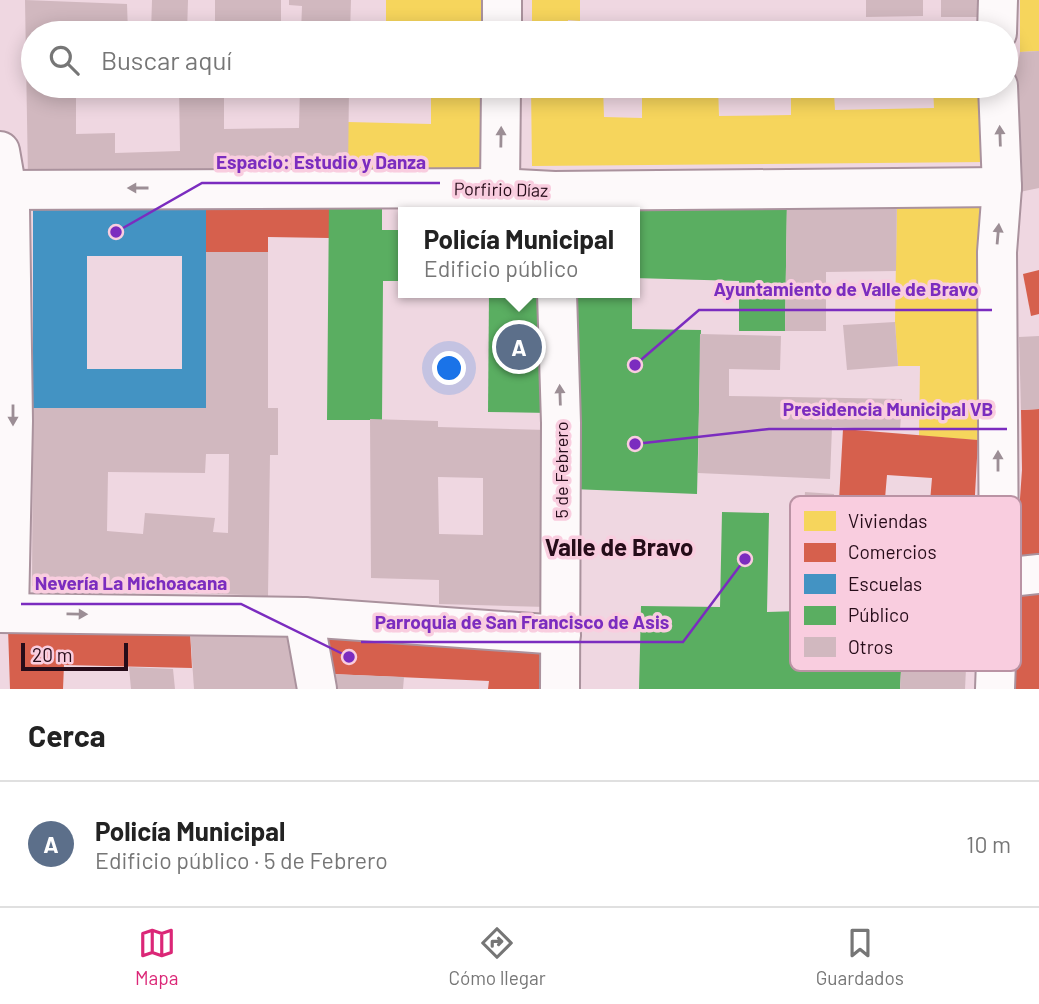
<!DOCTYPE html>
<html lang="es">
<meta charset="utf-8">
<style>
:root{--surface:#fff;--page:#f6f6f6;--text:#222;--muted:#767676;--line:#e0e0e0;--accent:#db2777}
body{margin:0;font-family:Barlow,sans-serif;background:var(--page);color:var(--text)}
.scale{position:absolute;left:21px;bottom:18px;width:107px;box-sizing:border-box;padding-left:7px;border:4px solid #260c19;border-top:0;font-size:19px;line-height:24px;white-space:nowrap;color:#260c19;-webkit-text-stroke:5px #f9cddf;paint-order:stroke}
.you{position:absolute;left:450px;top:369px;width:24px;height:24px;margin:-18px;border:5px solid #fff;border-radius:50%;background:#1a73e8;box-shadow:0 0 0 10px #1a73e833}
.badge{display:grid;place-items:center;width:46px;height:46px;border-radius:50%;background:var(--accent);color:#fff;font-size:23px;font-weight:700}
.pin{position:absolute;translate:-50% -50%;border:4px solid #fff;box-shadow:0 2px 7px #0006}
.popup{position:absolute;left:398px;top:207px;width:242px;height:91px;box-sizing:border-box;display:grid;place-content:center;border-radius:0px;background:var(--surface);filter:drop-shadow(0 2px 5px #0005);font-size:23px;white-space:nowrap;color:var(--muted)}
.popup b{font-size:26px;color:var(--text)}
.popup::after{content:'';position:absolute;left:50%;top:100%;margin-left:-14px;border:14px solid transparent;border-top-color:var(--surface)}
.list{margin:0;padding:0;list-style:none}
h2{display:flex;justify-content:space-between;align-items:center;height:91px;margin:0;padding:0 28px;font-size:30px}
h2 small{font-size:23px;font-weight:400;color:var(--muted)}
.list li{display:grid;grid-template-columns:46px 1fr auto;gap:21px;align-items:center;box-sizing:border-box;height:126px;padding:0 28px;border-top:2px solid var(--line)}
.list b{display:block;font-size:26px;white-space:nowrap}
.list p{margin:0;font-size:23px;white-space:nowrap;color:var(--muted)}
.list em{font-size:23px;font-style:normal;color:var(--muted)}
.icon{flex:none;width:38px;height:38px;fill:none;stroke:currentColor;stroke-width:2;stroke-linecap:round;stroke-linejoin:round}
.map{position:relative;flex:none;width:1039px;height:689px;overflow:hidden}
.search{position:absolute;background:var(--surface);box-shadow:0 4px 18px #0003;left:21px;right:21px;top:21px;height:77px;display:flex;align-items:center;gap:18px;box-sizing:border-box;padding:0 24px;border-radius:38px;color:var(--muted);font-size:26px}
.sheet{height:217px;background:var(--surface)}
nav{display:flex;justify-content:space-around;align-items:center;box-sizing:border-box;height:98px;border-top:2px solid var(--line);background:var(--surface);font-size:19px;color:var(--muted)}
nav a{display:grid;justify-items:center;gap:4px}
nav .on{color:var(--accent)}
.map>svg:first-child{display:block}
</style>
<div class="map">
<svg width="1039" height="689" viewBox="0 0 1039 689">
<rect width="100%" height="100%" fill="#efd7e1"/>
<!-- homes -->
<g fill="#f6d55c">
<path d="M386 0H491V33H443V29L386 28Z"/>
<path d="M532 0H580V21L568 20V33H532Z"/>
<path d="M1020 0H1039V51L1020 52Z"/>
<path d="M431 86H491V175H348V122L431 124Z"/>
<path d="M531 86H603L604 117 642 118V93H661V86H718L719 116 791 115V94L834 93 835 110 934 108 933 86H985L986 162 532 166Z"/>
<path d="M980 199 978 440 919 436 920 366H898L895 322 897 200Z"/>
</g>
<!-- shops -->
<g fill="#d6604d" fill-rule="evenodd">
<path d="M206 195H329V238L268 237V252H206Z"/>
<path d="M1039 270V314L1031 316 1023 274Z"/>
<path d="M1039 409V567L1015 570 1022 470 1021 410Z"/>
<path d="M843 429 978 440 970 585 906 580 904 616 833 610ZM887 475 932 478 928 526 883 522Z"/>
<path d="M1039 579V689H1009L1014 581Z"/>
<path d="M8 628 190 630 192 668 64 665 63 689H10Z"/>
<path d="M326 637 547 647 545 689H488L489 681 331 674Z"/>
</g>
<!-- schools -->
<path fill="#4393c3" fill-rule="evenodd" d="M33 195H206V408H33ZM87 256H182V369H87Z"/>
<!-- public -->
<g fill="#5aae61">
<path d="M329 201H382V230H404V281H383L382 420H327Z"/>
<path d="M787 201 785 331H739V281L634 278V212H574V203Z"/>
<rect x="512" y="207" width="38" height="5"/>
<path d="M489 293H550L549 413 488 412Z"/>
<path d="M572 293H632V329L701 330 697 494 572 489Z"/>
<path d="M722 512 769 513 767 612 833 610 904 616 900 689H639L641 606 720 607Z"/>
</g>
<!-- building -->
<g fill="#d1b8bf" fill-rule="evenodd">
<path d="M25 0 127 4 128 33H33V86H76V134L115 133V153L180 151 179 86H224V129L299 128 300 86H349L348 175 28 178Z"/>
<path d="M152 0H188L187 33H151Z"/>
<path d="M215 0H281V25L215 27Z"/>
<path d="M289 0H351L350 33H301L302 6 289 5Z"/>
<path d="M866 0H923V16L866 17Z"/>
<rect x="941" y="0" width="41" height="17"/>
<path d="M1039 51V188L1015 193 1009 109 1020 52Z"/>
<path d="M897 200 896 271 826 272V331H785L787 201Z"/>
<path d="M206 252H268V408H278V455H270L268 596 32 586 33 408H206ZM206 454H229L228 533 213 532 215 518 145 513 143 534 107 531 108 472 205 473Z"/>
<path d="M895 322 898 366 847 370 843 325Z"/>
<path d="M700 334 781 336 780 370 729 369V396L902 399 900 430 832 427 830 479 698 473Z"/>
<path d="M1039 336V409L1021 410 1019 337Z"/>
<path d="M370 419 438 421V427L547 430V607L439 604V580L371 578ZM438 477 483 478V535L439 534Z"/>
<path d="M805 492 834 494 827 608 798 606Z"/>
<path d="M906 580 970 585 965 689H900Z"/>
<path d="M190 630 293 635 304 689H194Z"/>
<path d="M129 667 173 669 175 689H131Z"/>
<path d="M331 674 404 677 403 689H332Z"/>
</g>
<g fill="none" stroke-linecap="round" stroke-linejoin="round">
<defs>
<g id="minor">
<path d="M502 33V0"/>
<path d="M997 33 998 0"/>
<path d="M0 151 10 208 13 421 9 613"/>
<path d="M500 188 501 86"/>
<path d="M0 190 500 188 554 191 1002 187"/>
<path d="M557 293 561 423 560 689"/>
<path d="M999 578 1039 574"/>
<path d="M0 613 304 617 561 635"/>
<path d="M304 617 317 689"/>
<path d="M995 689 999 578 997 252 1002 187 998 86"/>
</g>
</defs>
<!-- minor casing -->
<use href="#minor" stroke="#aa929d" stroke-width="42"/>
<!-- minor -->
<use href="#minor" stroke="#fdf9fa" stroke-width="38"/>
</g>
<!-- one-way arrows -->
<defs><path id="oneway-solid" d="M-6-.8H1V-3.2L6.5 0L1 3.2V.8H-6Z" transform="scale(1.75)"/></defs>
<g fill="#9c8e95">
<use href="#oneway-solid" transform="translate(1000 136) rotate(-92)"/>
<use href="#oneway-solid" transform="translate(501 137) rotate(-89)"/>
<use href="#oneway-solid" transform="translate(138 188) rotate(-180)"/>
<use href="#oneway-solid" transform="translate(998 234) rotate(-85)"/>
<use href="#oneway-solid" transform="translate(560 395) rotate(-92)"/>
<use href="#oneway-solid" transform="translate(13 415) rotate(90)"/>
<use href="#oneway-solid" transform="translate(998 461) rotate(-90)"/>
<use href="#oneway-solid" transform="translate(77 614) rotate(1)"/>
</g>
<g text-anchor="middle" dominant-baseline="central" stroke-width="7" stroke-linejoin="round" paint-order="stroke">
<!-- street labels -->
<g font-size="18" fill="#260c19" stroke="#f9cddf">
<text transform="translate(501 189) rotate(1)">Porfirio Díaz</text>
<text transform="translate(561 470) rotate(-90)">5 de Febrero</text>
</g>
<!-- district labels -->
<g font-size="24" font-weight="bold" fill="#260c19" stroke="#f9cddf">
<text x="619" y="546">Valle de Bravo</text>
</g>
</g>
<!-- legend -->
<rect x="790" y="496" width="231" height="175" rx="10" fill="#f9cddf" stroke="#ba93a4" stroke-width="2"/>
<rect x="804" y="511" width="32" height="20" fill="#f6d55c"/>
<rect x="804" y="543" width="32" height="19" fill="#d6604d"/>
<rect x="804" y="574" width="32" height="20" fill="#4393c3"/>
<rect x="804" y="606" width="32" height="19" fill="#5aae61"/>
<rect x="804" y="637" width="32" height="20" fill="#d1b8bf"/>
<g font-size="19" fill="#260c19">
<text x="848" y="528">Viviendas</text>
<text x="848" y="559">Comercios</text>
<text x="848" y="591">Escuelas</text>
<text x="848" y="622">Público</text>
<text x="848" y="654">Otros</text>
</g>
<!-- callouts -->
<path fill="none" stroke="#7b2cbf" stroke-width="2.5" d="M116 232L202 183H440M635 365L699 310H992M635 444L769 429H1007M349 657L241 604H21M745 559L683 642H361"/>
<g fill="#7b2cbf" stroke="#f9cddf" stroke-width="2.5">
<circle cx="116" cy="232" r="7"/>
<circle cx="635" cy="365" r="7"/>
<circle cx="635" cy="444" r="7"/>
<circle cx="349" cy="657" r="7"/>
<circle cx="745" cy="559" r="7"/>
</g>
<g font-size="19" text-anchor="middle" font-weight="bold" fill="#7b2cbf" stroke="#f9cddf" stroke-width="7" stroke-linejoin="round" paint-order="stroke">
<text x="321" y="169">Espacio: Estudio y Danza</text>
<text x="846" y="296">Ayuntamiento de Valle de Bravo</text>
<text x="888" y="416">Presidencia Municipal VB</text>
<text x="131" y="590">Nevería La Michoacana</text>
<text x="522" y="629">Parroquia de San Francisco de Asis</text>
</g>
</svg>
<div class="scale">20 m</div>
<div class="you"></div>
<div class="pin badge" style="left:519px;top:347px;background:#5c6f8a">A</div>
<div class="popup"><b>Policía Municipal</b>Edificio público</div>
<div class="search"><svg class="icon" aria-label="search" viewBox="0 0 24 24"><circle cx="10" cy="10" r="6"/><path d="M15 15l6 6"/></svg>Buscar aquí</div>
</div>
<section class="sheet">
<h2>Cerca<small></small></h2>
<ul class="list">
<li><span class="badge" style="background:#5c6f8a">A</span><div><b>Policía Municipal</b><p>Edificio público · 5 de Febrero</p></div><em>10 m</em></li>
</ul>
</section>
<nav>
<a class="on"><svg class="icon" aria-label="map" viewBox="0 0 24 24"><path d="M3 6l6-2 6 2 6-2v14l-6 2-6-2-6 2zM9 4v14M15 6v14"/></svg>Mapa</a>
<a><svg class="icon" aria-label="directions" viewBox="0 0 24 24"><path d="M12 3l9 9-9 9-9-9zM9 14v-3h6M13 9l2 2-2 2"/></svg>Cómo llegar</a>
<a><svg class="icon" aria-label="saved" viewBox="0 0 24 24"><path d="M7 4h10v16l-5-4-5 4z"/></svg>Guardados</a>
</nav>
